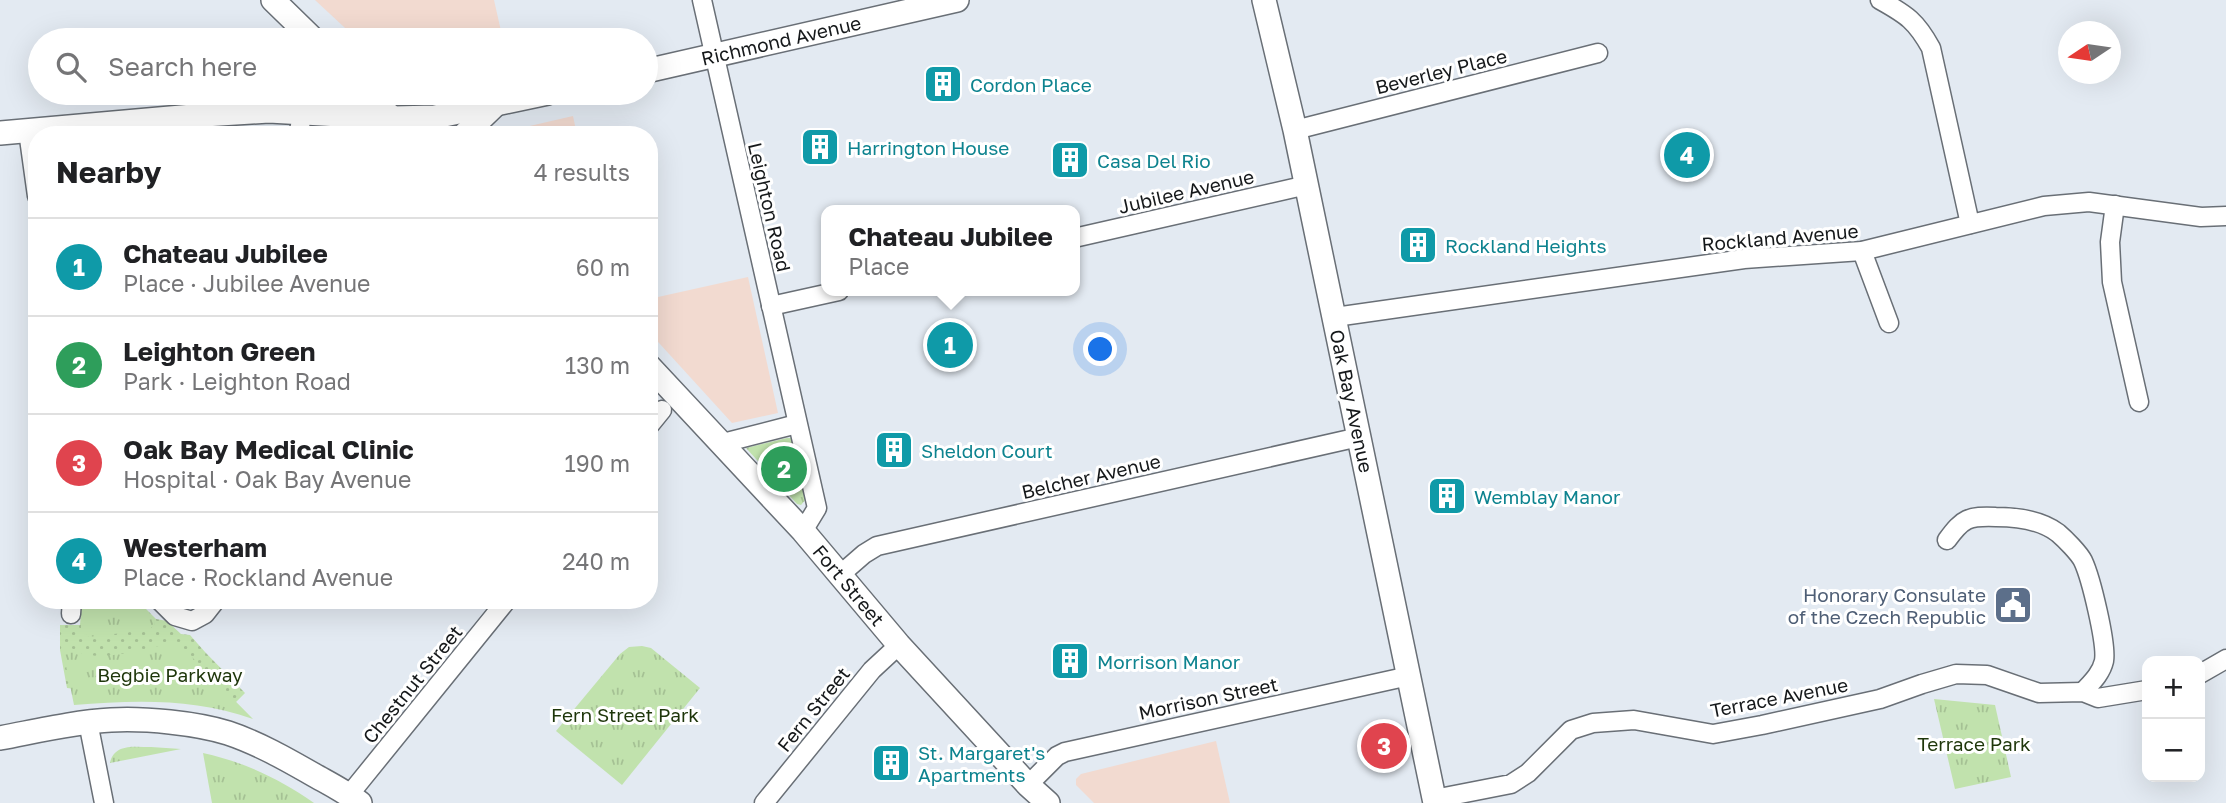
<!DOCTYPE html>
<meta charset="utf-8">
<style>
:root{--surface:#fff;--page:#f6f6f6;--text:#202124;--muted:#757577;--line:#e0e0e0;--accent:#2563eb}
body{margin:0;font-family:"Golos Text",sans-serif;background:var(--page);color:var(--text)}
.controls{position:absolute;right:21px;bottom:21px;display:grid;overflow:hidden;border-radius:14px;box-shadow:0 7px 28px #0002}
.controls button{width:63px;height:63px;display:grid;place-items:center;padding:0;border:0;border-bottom:2px solid var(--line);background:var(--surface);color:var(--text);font:35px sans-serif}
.compass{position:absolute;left:2058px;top:21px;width:63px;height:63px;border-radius:50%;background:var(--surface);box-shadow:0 7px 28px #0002;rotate:257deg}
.you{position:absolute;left:1101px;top:350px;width:24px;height:24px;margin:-18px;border:5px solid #fff;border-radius:50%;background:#1a73e8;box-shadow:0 0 0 10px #1a73e833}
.badge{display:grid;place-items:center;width:46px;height:46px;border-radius:50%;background:var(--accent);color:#fff;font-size:23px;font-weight:700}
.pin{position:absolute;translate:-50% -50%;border:4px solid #fff;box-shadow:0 2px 7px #0006}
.popup{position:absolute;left:821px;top:205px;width:259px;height:91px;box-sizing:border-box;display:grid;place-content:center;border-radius:14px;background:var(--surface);filter:drop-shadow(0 2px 5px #0005);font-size:23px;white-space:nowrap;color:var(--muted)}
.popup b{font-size:26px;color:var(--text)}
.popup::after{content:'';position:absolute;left:50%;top:100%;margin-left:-14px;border:14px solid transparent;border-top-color:var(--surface)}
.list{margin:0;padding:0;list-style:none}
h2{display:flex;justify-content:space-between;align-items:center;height:91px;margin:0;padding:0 28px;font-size:30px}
h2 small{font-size:23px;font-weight:400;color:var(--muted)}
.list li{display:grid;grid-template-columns:46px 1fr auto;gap:21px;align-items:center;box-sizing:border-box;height:98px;padding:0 28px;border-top:2px solid var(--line)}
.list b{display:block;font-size:26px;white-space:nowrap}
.list p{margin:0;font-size:23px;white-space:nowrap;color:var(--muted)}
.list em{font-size:23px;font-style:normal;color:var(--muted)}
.icon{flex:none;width:38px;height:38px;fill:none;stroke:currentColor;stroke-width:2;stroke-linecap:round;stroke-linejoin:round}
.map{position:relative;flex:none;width:2226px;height:803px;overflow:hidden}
.search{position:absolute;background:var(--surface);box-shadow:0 7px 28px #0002;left:28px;top:28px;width:630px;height:77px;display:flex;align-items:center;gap:18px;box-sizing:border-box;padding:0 24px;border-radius:38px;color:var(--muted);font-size:26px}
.panel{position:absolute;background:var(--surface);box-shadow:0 7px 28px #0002;left:28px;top:126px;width:630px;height:483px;border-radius:28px}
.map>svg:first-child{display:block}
</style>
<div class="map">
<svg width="2226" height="803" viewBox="0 0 2226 803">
<defs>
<pattern id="grass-dots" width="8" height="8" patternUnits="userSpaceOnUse" patternTransform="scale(1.75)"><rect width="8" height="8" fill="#c1e2ad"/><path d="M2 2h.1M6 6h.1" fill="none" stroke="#a5c194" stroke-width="1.8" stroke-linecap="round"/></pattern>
<pattern id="park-tufts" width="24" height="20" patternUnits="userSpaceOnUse" patternTransform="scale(1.75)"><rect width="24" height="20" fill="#c1e2ad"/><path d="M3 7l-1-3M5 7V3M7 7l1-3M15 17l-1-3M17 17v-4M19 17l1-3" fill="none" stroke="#a5c194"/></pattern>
</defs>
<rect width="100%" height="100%" fill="#e3eaf2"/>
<!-- commercial -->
<g fill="#f2dad0">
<path d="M315 0H494L503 40H358Z"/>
<path d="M573 116 577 135H491L547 122Z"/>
<path d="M748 277 778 413 732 423 649 332V299Z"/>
<path d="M1216 741 1230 803H1094L1076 785V779L1081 774Z"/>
</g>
<!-- grass -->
<path fill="url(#grass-dots)" d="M82 600H137L156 619 167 621 181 634 190 635 205 652 245 693 236 702 210 705 67 688 60 650V625H80Z"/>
<!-- park -->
<g fill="url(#park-tufts)">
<path d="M787 438H793L807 498 801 505 797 504 746 448Z"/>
<path d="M81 600H137L153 617 155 625 148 630 88 637 81 629Z"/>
<path d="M66 643C89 671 148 645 178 643L253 719C194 698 135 700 74 705L62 646Z"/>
<path d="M642 646 651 648 700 688 622 785 556 731 620 654 629 647Z"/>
<path d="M1934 699 1995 705 2011 777 1955 789Z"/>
<path d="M151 747 181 749 110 763C114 743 135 747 151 747Z"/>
<path d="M203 753C244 762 280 779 314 803H212Z"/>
</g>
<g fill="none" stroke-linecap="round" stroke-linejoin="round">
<defs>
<g id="minor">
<path d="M702 0 817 508 803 531"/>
<path d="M1880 0C1907 15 1916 21 1931 48L1970 224"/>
<path d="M1295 130 1598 53"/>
<path d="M28 131 37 196"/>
<path d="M298 135 303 112"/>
<path d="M2115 205 2110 242 2112 282 2139 402"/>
<path d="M1074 238 1307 185"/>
<path d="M1862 251 1889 323"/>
<path d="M771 306 839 291"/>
<path d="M1335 317 1744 259 1862 251 2044 206 2089 202 2201 217 2226 216"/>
<path d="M649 426 662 410"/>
<path d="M723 443 797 424"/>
<path d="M1947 540C1963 518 1968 516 1996 517 2017 517 2041 520 2058 533 2065 539 2079 553 2083 561 2091 578 2107 644 2104 661 2101 674 2091 683 2083 692"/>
<path d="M841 574 864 554 877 546 1359 437"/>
<path d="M159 600 175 616 192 621 205 614 216 600"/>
<path d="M71 614 72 600"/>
<path d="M2200 674 2226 659"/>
<path d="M88 722 104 803"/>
<path d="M1028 785 1057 756 1065 752 1409 676"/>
<path d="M349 795 507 600"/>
<path d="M1434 799 1511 784 1528 773 1571 730 1593 723 1634 720 1713 734 1762 725 1880 699 1922 684 1956 674 1987 675 2039 693 2083 692 2098 698 2147 690"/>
<path d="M764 803 872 670 899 645"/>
</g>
<g id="major">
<path d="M273 0 314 40"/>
<path d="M1264 0 1295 130 1435 803"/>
<path d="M646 71 957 0"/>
<path d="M366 93 410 135"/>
<path d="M0 133 204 115 269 111 393 118 435 117 548 93"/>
<path d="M464 135 493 107"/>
<path d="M649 366 803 531 899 645 1028 785 1048 803"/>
<path d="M0 738C37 731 74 722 111 720 144 718 196 723 228 733 258 743 286 759 314 775 330 784 346 792 360 803"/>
</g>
</defs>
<!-- minor casing -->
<use href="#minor" stroke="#696f76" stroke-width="21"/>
<!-- major casing -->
<use href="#major" stroke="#696f76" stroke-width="26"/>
<!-- minor -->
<use href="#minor" stroke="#fff" stroke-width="18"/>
<!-- major -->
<use href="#major" stroke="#fff" stroke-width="23"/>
</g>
<!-- icons -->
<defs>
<symbol id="building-square" viewBox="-11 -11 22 22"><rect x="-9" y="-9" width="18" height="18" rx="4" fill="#0f9aa8" stroke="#fff"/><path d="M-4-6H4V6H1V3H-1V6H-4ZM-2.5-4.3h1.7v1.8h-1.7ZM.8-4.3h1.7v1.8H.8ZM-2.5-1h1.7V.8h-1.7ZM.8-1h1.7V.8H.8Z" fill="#fff"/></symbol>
<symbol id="civic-square" viewBox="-11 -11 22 22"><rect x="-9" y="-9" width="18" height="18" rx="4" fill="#5c6f8a" stroke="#fff"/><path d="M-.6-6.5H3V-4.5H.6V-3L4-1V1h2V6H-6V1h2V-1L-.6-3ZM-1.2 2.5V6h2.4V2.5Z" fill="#fff"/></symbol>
</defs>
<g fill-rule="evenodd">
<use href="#building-square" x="921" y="62" width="44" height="44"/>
<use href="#building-square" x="798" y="125" width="44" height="44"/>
<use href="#building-square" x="1048" y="138" width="44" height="44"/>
<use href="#building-square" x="1396" y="223" width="44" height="44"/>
<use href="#building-square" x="872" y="428" width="44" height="44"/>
<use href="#building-square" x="1425" y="474" width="44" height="44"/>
<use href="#civic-square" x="1991" y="583" width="44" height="44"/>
<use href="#building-square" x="1048" y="639" width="44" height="44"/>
<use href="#building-square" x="869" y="741" width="44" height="44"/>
</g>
<g text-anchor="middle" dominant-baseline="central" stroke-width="6" stroke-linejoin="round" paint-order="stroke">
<!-- street labels -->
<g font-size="19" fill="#15181a" stroke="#fff">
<text transform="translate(781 40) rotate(-13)">Richmond Avenue</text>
<text transform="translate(1441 71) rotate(-14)">Beverley Place</text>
<text transform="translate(1186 191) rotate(-13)">Jubilee Avenue</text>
<text transform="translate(770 207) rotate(77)">Leighton Road</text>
<text transform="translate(1780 237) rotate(-5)">Rockland Avenue</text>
<text transform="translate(1352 401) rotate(78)">Oak Bay Avenue</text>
<text transform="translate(1091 476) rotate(-13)">Belcher Avenue</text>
<text transform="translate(849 585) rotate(50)">Fort Street</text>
<text transform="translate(412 684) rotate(-51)">Chestnut Street</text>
<text transform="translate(1779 697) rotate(-11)">Terrace Avenue</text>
<text transform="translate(1208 698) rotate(-12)">Morrison Street</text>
<text transform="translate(813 709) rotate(-51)">Fern Street</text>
</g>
<!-- culture labels -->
<g font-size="19" fill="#0d838f" stroke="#fff" text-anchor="start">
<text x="970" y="84">Cordon Place</text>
<text x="847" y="147">Harrington House</text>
<text x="1097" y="160">Casa Del Rio</text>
<text x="1445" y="245">Rockland Heights</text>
<text x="921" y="450">Sheldon Court</text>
<text x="1474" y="496">Wemblay Manor</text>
<text x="1097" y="661">Morrison Manor</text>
<text x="918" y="752">St. Margaret's<tspan x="918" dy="22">Apartments</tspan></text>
</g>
<!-- service labels -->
<g font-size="19" fill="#4e5e75" stroke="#fff" text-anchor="end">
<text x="1986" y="594">Honorary Consulate<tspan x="1986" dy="22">of the Czech Republic</tspan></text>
</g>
<!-- park labels -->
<g font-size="19" fill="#1e360a" stroke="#fff">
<text x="170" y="674">Begbie Parkway</text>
<text x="625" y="714">Fern Street Park</text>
<text x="1974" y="743">Terrace Park</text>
</g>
</g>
</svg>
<div class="controls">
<button>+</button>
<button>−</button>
</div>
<svg class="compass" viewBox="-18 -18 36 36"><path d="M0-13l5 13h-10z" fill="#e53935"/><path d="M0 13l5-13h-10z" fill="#757577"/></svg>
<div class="you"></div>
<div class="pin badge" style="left:950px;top:345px;background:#0f9aa8">1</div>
<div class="popup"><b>Chateau Jubilee</b>Place</div>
<div class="pin badge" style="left:784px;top:469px;background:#2e9e5b">2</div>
<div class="pin badge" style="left:1384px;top:746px;background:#e0444e">3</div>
<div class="pin badge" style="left:1687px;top:155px;background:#0f9aa8">4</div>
<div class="search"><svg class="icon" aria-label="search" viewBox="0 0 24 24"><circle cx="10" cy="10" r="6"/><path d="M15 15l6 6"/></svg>Search here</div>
<section class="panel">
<h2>Nearby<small>4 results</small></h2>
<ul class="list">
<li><span class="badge" style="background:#0f9aa8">1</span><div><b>Chateau Jubilee</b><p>Place · Jubilee Avenue</p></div><em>60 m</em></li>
<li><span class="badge" style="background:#2e9e5b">2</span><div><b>Leighton Green</b><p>Park · Leighton Road</p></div><em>130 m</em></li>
<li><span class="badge" style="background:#e0444e">3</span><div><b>Oak Bay Medical Clinic</b><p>Hospital · Oak Bay Avenue</p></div><em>190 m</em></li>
<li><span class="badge" style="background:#0f9aa8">4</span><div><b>Westerham</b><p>Place · Rockland Avenue</p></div><em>240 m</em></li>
</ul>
</section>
</div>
